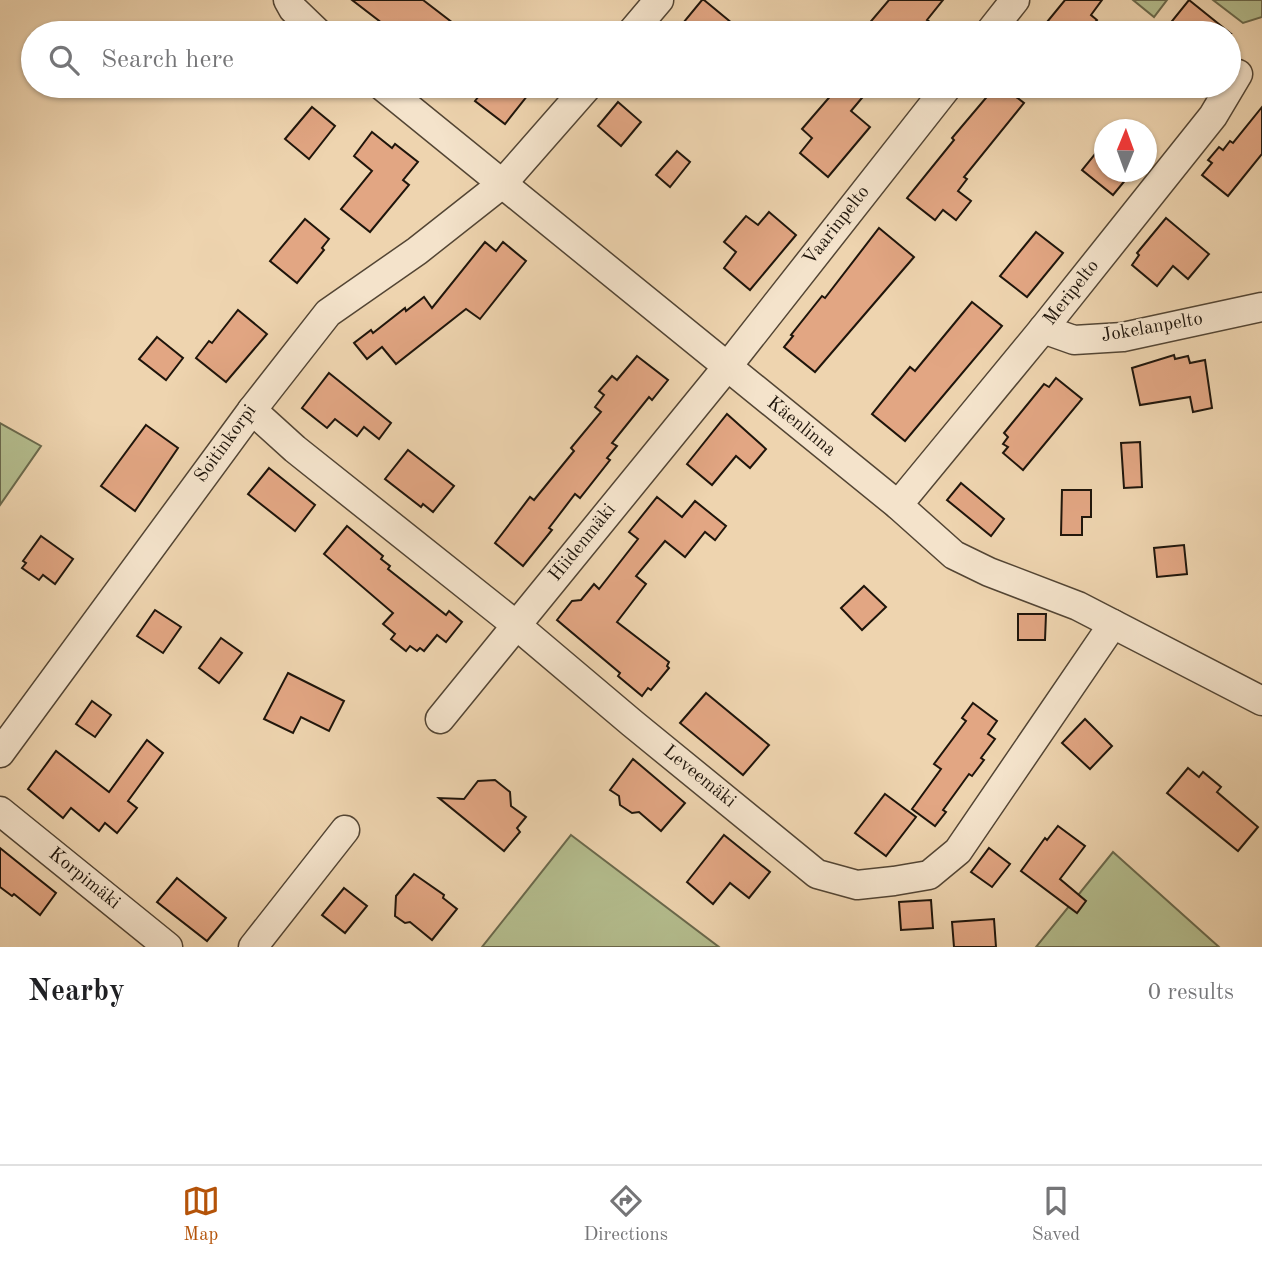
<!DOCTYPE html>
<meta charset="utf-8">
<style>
:root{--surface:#fff;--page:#f2f2f2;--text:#202124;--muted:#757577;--line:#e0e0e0;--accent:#b45309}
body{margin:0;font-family:"Old Standard TT",serif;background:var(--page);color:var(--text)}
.compass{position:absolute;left:1094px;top:119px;width:63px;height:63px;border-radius:50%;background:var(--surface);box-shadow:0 2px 5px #0004;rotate:1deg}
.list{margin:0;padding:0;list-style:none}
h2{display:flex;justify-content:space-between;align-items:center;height:91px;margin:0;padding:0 28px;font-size:30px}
h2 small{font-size:23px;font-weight:400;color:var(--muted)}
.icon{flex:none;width:38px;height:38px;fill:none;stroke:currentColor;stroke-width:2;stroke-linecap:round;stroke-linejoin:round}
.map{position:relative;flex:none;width:1262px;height:947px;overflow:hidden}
.search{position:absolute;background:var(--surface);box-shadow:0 2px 5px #0004;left:21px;right:21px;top:21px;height:77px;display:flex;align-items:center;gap:18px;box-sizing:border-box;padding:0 24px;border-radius:38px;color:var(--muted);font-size:26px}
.sheet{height:217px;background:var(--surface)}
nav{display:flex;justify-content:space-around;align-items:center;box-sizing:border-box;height:98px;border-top:2px solid var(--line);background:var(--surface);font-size:19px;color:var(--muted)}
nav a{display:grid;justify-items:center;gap:4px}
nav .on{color:var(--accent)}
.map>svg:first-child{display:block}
</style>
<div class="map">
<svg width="1262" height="947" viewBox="0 0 1262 947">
<rect width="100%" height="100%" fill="#eed4af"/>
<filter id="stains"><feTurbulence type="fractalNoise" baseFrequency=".00286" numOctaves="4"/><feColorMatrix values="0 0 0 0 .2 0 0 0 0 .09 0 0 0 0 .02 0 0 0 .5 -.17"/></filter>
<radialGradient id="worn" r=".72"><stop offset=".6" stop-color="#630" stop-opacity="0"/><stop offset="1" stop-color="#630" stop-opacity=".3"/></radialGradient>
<!-- green -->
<g fill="#b4bd8e" stroke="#6a694c" stroke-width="2">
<path d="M1133 0H1167L1154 17Z"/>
<path d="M1213 0H1262V17L1243 23Z"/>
<path d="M0 423 41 446 0 505Z"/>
<path d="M571 835 719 947H482Z"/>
<path d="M1113 852 1219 947H1036Z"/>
</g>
<!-- building -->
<g fill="#e2a683" stroke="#1f150b" stroke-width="2">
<path d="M352 0H423L466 33H395Z"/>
<path d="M702 0H704L744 33H696L683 23Z"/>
<path d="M889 0H943L927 20 930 22 920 33H861Z"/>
<path d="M1065 0H1102L1091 15 1097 20 1086 33H1038Z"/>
<path d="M1189 0 1230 33H1177L1168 26Z"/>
<path d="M487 86H535L505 124 475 101Z"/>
<path d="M839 86H872L851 111 870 127 828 177 800 153 812 138 802 129Z"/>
<path d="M996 86H1002L1024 103 964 177 967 179 958 191 971 201 956 220 943 210 935 220 907 198 954 140 952 138Z"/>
<path d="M618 102 641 122 621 146 598 126Z"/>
<path d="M312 107 335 126 309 159 285 139Z"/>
<path d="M1262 107V154L1228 196 1202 175 1212 163 1208 160 1219 147 1223 150 1230 141 1233 143Z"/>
<path d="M372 132 392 148 395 144 418 162 403 180 409 185 370 232 341 209 372 171 354 156Z"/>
<path d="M1104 143V172H1132L1113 195 1082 170Z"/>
<path d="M677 151 690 162 670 187 656 175Z"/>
<path d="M769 212 796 235 750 290 724 268 736 252 724 242 746 216 758 225Z"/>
<path d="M1166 218 1209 254 1188 279 1173 266 1157 286 1132 265 1139 255 1137 253Z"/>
<path d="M305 219 329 239 322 248 324 250 297 283 270 261Z"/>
<path d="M879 228 914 257 815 372 784 347 793 336 791 335 822 296 825 298Z"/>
<path d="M1036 232 1063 253 1027 297 1000 276Z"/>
<path d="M485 242 496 251 503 242 526 261 480 319 466 309 396 364 382 347 367 359 354 343 371 330 373 333 405 308 406 311 424 297 432 308Z"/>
<path d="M972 302 1002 326 905 441 872 414 910 367 915 371Z"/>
<path d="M238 310 267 334 226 382 196 358 209 341 212 343Z"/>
<path d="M157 337 183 358 166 380 139 359Z"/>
<path d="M1174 355 1175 359 1188 356 1190 363 1205 360 1212 408 1193 412 1190 397 1140 405 1132 368Z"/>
<path d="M637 356 668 380 652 400 649 397 612 443 617 446 607 458 610 460 580 498 575 494 549 528 552 530 523 566 495 543 530 497 534 500 574 451 571 448 601 412 595 407 604 395 599 391 612 376 617 380Z"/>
<path d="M329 373 391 423 379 439 364 427 357 436 335 419 327 428 302 408Z"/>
<path d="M1056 378 1082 399 1023 470 1003 453 1008 447 1003 444 1008 437 1004 433 1044 384 1049 387Z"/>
<path d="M727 414 766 449 750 468 736 456 712 485 687 464Z"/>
<path d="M146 425 178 448 135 511 101 486Z"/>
<path d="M1140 442 1142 487 1124 488 1121 443Z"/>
<path d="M408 450 454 486 433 512 423 504 421 507 385 479Z"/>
<path d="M269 468 315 505 295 531 248 494Z"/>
<path d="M961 483 1004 519 991 536 947 500Z"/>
<path d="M1062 490H1091V517H1082V535H1061Z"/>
<path d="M657 497 682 517 695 501 726 526 715 540 705 532 685 557 665 541 636 576 646 584 617 622 669 662 667 666 669 668 651 690 648 688 642 696 618 676 620 673 557 620 572 601 581 600 594 584 599 589 638 539 629 532Z"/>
<path d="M347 526 383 556 381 559 390 566 388 569 446 615 449 611 462 622 446 642 437 635 424 651 420 648 417 651 410 646 406 651 391 639 395 634 383 624 393 613 324 554Z"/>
<path d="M41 536 73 559 55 584 43 575 39 580 22 568 26 563 23 561Z"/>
<path d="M1184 545 1187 574 1157 577 1154 548Z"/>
<path d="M864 586 886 607 862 630 841 608Z"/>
<path d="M155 610 181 627 163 653 137 636Z"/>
<path d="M1018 614H1046L1045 640H1018Z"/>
<path d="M221 638 242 653 219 683 199 668Z"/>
<path d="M288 673 344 701 329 731 301 717 293 733 264 719Z"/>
<path d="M706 693 769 745 743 775 680 723Z"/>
<path d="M92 701 111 715 95 737 76 724Z"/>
<path d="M973 703 997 721 988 734 995 739 981 758 984 760 972 776 969 774 943 810 946 812 935 826 912 809 941 769 934 764 966 721 962 718Z"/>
<path d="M1085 719 1112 746 1090 769 1062 743Z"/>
<path d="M147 740 163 753 128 801 137 808 117 833 105 823 99 831 71 808 63 818 28 789 56 751 109 792Z"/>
<path d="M633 759 685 803 661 831 639 812 632 813 620 805 619 796 610 790Z"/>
<path d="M1188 768 1199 777 1203 772 1221 787 1217 792 1258 827 1238 851 1167 793Z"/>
<path d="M495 780 510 792 511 806 526 817 517 828 520 832 504 851 439 798 464 799 478 781Z"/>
<path d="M885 794 916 817 886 856 855 833Z"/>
<path d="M1058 826 1085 846 1060 879 1086 901 1077 913 1021 871 1045 838 1047 840Z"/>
<path d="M724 835 770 872 749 898 730 883 713 904 687 882Z"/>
<path d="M0 848 56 893 40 915 14 894 12 896 0 887Z"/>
<path d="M989 848 1010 864 992 887 971 872Z"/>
<path d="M414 874 444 895 443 898 457 909 432 940 410 922 405 923 395 916 396 896Z"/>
<path d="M177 878 226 918 207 941 157 902Z"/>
<path d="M344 888 367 906 345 933 322 915Z"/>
<path d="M931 900 933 928 901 930 899 902Z"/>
<path d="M994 919 996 947H954L952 922Z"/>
</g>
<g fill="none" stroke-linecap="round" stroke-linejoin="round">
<defs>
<g id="minor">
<path d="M288 0 293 9 318 33"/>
<path d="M631 33 659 0"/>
<path d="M989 33 1015 0"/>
<path d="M382 86 898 505 954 555 989 572 1078 606 1262 701"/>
<path d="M1043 329 1074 340 1123 337 1262 307"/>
<path d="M252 410 295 449 516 625 632 723 817 874 857 885 894 881 929 875 958 851 1113 624"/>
<path d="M898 505 1043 329 1213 116 1238 74"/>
<path d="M440 719 727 367 948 86"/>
<path d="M0 753 252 410 328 313 417 251 502 184 588 86"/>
<path d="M0 811 168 947"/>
<path d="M253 947 345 830"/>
</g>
</defs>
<!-- minor casing -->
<use href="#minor" stroke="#534534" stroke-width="31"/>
<!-- minor -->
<use href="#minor" stroke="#f4e3cb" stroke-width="28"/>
</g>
<g text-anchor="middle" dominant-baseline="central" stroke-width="5" stroke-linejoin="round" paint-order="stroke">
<!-- street labels -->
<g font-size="19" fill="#1f150b" stroke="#f4e3cb">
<text transform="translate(837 226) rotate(-52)">Vaarinpelto</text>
<text transform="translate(1072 293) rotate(-52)">Meripelto</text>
<text transform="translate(1152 328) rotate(-10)">Jokelanpelto</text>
<text transform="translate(801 427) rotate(39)">Käenlinna</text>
<text transform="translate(226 444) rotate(-54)">Soitinkorpi</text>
<text transform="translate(583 543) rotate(-51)">Hiidenmäki</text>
<text transform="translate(699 777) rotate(39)">Leveemäki</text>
<text transform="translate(84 879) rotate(39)">Korpimäki</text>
</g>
</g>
<rect width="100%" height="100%" filter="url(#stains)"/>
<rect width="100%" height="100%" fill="url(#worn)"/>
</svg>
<svg class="compass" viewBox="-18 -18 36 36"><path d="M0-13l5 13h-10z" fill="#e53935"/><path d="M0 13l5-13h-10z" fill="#757577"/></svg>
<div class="search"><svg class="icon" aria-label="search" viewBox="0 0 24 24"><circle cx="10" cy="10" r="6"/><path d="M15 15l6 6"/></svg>Search here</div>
</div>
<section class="sheet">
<h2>Nearby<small>0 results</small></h2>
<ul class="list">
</ul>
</section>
<nav>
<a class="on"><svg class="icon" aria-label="map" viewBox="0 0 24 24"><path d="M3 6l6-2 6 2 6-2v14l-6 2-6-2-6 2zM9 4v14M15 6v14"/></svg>Map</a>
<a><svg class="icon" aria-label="directions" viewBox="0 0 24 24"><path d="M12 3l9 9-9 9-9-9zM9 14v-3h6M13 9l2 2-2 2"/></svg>Directions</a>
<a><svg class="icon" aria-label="saved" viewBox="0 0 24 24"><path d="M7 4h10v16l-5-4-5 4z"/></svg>Saved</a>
</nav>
